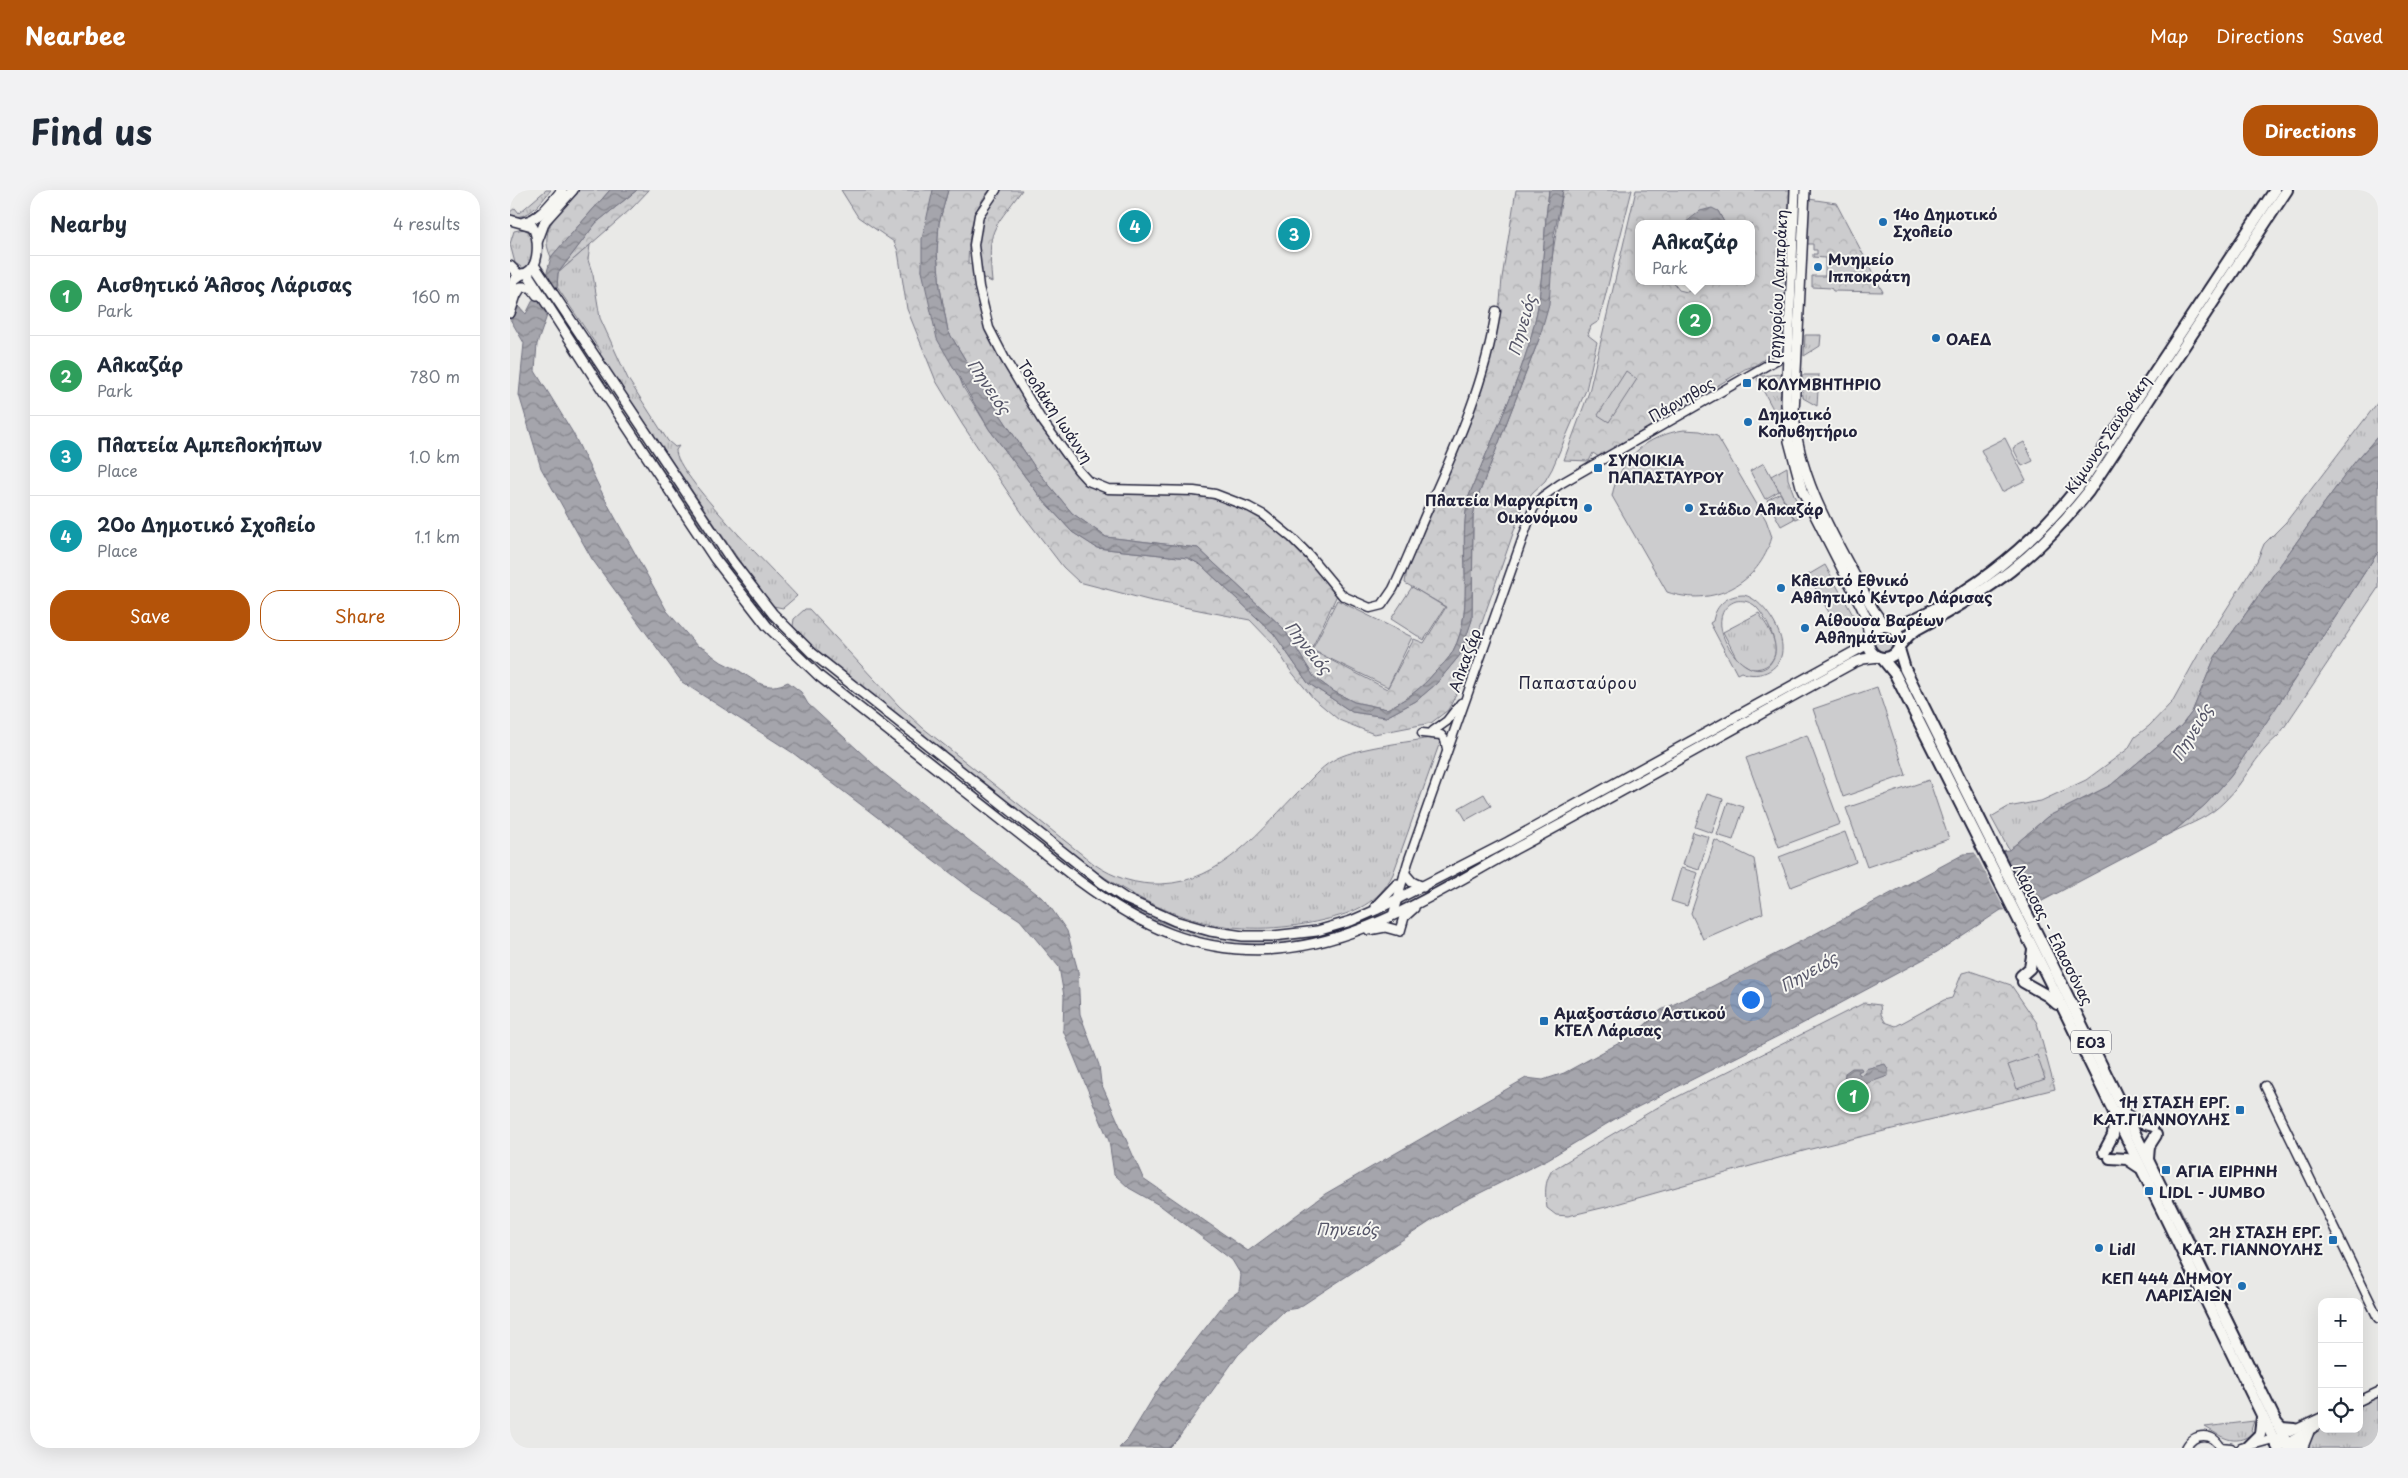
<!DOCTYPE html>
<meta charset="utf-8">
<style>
:root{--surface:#fff;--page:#f2f2f3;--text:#1f2937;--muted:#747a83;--line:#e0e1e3;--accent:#b45309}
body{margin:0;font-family:"Playpen Sans",sans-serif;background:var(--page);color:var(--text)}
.controls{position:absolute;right:15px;bottom:15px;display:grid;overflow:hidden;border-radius:10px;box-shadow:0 5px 20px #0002}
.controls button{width:45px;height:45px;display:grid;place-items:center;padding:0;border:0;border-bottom:1px solid var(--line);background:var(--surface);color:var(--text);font:25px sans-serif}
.you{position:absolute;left:1240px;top:809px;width:18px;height:18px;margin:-12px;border:4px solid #fff;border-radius:50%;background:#1a73e8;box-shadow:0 0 0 8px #1a73e833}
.badge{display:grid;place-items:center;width:32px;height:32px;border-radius:50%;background:var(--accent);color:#fff;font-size:16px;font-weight:700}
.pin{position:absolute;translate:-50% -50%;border:2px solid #fff;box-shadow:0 1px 5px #0006}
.popup{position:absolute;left:1125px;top:30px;width:120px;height:65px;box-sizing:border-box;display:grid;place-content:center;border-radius:10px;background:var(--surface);filter:drop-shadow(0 1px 4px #0005);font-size:16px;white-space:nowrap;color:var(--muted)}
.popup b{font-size:19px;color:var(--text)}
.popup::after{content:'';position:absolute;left:50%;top:100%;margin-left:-10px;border:10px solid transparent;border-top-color:var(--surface)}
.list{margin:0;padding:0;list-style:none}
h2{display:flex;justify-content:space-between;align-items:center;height:65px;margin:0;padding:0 20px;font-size:21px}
h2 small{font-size:16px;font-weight:400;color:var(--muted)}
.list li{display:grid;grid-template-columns:32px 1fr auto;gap:15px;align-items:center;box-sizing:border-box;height:80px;padding:0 20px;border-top:1px solid var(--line)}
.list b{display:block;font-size:19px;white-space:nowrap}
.list p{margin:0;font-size:16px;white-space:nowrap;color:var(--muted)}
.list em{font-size:16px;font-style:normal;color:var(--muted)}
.actions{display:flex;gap:10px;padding:15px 20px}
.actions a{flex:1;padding:11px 0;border:1px solid var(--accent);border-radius:20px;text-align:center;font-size:18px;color:var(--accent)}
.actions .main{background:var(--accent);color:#fff}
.icon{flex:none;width:28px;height:28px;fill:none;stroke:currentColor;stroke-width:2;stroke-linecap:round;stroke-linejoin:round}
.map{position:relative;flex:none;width:1868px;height:1258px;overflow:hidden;border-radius:20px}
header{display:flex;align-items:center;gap:30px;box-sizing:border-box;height:70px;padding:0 25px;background:var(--accent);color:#fff}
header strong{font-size:24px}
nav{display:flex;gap:28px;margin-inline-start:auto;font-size:18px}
.intro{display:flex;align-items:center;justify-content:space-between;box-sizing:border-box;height:120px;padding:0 30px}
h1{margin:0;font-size:35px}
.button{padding:12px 22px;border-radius:20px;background:var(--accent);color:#fff;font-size:18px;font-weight:700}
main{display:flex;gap:30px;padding:0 30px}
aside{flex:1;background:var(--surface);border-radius:20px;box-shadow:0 5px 20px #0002}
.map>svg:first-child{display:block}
</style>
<header>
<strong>Nearbee</strong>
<nav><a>Map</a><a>Directions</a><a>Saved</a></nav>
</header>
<div class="intro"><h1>Find us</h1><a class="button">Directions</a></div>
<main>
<aside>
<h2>Nearby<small>4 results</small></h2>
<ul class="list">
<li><span class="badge" style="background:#2e9e5b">1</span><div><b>Αισθητικό Άλσος Λάρισας</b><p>Park</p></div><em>160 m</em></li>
<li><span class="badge" style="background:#2e9e5b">2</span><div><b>Αλκαζάρ</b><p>Park</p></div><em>780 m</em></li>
<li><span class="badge" style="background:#0f9aa8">3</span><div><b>Πλατεία Αμπελοκήπων</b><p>Place</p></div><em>1.0 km</em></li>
<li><span class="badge" style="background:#0f9aa8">4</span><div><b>20ο Δημοτικό Σχολείο</b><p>Place</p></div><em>1.1 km</em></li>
</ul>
<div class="actions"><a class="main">Save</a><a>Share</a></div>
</aside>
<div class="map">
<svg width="1868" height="1258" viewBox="0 0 1868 1258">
<defs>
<pattern id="grass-tufts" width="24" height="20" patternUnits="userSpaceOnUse" patternTransform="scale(1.25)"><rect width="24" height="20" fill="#ccccce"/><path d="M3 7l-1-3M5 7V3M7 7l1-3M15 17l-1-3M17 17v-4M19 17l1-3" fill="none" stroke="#afafb2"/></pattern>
<pattern id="park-crowns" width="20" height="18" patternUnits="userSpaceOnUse" patternTransform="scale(1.25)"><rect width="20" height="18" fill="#ccccce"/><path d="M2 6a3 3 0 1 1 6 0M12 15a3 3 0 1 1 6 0" fill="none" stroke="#afafb2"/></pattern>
<pattern id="water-waves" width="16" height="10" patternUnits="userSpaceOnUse" patternTransform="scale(1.25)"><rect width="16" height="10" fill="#a5a5ac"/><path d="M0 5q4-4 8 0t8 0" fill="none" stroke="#86868d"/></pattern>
</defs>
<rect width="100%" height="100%" fill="#e9e9e7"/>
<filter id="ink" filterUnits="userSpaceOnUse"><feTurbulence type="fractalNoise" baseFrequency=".02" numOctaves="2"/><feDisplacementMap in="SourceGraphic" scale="10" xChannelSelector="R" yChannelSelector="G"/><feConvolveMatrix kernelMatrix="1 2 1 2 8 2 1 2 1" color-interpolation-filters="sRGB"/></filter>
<g filter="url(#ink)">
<!-- grass -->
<g fill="url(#grass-tufts)" stroke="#777784">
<path d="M36 0H41C30 13 19 30 0 26V22L5 18 9 23Z"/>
<path d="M1769 0H1772L1569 306C1536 344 1506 376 1462 400L1528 347Z"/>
<path d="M14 39 22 44C23 55 25 74 13 78L5 73 0 54 4 41Z"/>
<path d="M80 55 78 70 83 85 90 128 118 189 158 251 165 257 169 256 166 260C165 284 266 383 287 406L273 418 263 416 237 382 90 165 91 162 47 97 48 83Z"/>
<path d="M1295 145H1311L1310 156 1294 166Z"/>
<path d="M84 178C117 228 151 277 185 327 209 364 233 401 263 434 310 487 375 530 431 575 460 598 490 621 519 645 563 680 608 718 662 736 713 754 764 755 816 742L817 745C751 764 681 753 620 722 606 714 592 704 579 695L337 505 279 455 227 394 83 180Z"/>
<path d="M1271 184 1270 232 1247 189 1251 186Z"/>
<path d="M1292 185H1309L1307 216 1293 208Z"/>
<path d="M1868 212V246L1844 273 1810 319 1705 467 1682 522 1671 536 1601 595 1537 627 1499 660 1481 627 1498 617 1531 611 1576 590 1618 559 1625 547 1639 536 1662 512 1693 456 1747 371 1754 354 1776 332Z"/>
<path d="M1277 277 1278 289 1292 326 1285 329 1261 286Z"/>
<path d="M1868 362V398L1769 545C1743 567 1736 591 1714 612 1699 627 1682 633 1663 642L1695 615 1721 586Z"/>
<path d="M295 419H299L389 516 413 538 584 674C604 688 627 695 651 694 712 692 751 639 791 599 801 590 810 578 822 571 844 557 897 553 925 547L930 552 883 684C869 713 844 723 814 730 722 752 653 729 578 676L309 462 283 436 284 429Z"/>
<path d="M1249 423C1257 437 1274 457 1260 473 1255 478 1248 479 1242 479L1228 471 1213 442Z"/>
<circle cx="1373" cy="452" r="11"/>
<path d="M1339 468 1341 470 922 702 892 716V712Z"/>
<path d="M1664 1011 1667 1012 1770 1226 1769 1227Z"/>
<path d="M1868 1206V1258H1797L1798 1251 1812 1237V1239H1849V1216Z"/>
<path d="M1744 1231 1741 1240 1743 1243C1724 1258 1711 1246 1695 1237Z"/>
</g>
<!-- park -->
<g fill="url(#park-crowns)" stroke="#777784" fill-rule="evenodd">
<path d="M68 0H100L41 67C27 39 51 19 68 0Z"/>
<path d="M127 0H139L122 18 48 83 86 33Z"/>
<path d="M331 0H423L412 81 453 197 479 239 532 309 562 342 587 358 678 368 691 375 764 444 798 493 842 522 876 527 906 511 926 494 950 465 962 429 963 326 967 309 1029 149 1053 0H1122L1089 131 1081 136 1078 145 1087 152 1076 200 1042 279 1035 291 1022 303 1013 315 948 501 938 520 921 533 864 544 829 530 803 508 780 480 765 456 740 430 638 410 569 392 553 377 514 326 452 234 426 191 397 119 388 61 384 52 348 27Z"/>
<path d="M438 0H480C460 22 459 46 458 74H463L481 150 561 276 601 302 653 301 689 305 729 316 772 343 790 359 827 405 801 460 877 499 904 449 914 453 936 417 895 393 897 379 962 221 990 112 992 88 1006 0H1039C1034 36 1034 73 1029 110 1019 176 983 244 959 306 946 355 967 416 943 461 939 469 931 476 925 482 912 498 896 510 877 519L844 512 823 501 804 487 774 439 688 358 596 347 562 323 526 279 468 191 438 141 430 98 427 62 429 33Z"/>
<path d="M492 0H512C482 42 477 37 482 92L473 88C470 82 470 76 469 69 466 41 473 21 492 0Z"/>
<path d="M1126 0H1281L1273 157H1268V160L1244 176 1235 179 1089 267 1083 263 1079 271 1054 270 1079 202ZM1208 21 1215 34H1241V91H1189L1188 95 1177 102 1169 100 1162 91H1129V34H1174L1180 29Z"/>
<path d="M1299 9 1326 13 1373 102 1323 101 1321 98 1302 97V86H1315V68L1303 67V64H1307V60H1303V54H1297Z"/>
<path d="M1460 781 1501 795 1527 833 1545 899 1297 960 1096 1017 1058 1026 1046 1025 1037 1018C1035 1003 1034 993 1042 980L1155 913 1354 813 1370 815 1371 824 1375 832 1386 836 1434 810 1442 808 1452 783Z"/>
</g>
<!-- pitch -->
<g fill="#ccccce" stroke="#777784" fill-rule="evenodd">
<path d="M1116 181 1127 189 1099 232 1088 225Z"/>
<path d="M1174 240 1190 241 1207 246 1256 330 1262 347C1249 394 1203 418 1157 402L1102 306C1109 269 1137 245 1174 240Z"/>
<path d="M1495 248 1516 290 1492 302 1471 260Z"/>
<path d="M1514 252 1523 271 1512 276 1503 258Z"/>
<path d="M1254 273 1269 301 1255 309 1240 281Z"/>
<path d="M1270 303 1284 329 1271 336 1257 310Z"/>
<path d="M1315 375 1343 425 1326 435 1298 385Z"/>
<path d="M902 397 935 417 914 450 881 429Z"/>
<path d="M1234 405C1252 409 1271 438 1272 456 1274 479 1250 490 1231 482L1227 484 1200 433 1203 431C1206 414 1218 405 1234 405ZM1226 411C1232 410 1238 411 1244 415 1254 423 1270 454 1264 467 1245 511 1182 427 1226 411Z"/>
<path d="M827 410 902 447 878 497 802 460Z"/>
<path d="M1367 497 1396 585 1333 607 1303 519Z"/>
<path d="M1297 545 1330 634 1269 657 1236 568Z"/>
<path d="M1419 590 1439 649 1357 677 1336 618Z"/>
<path d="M974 604 981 616 956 630 949 618Z"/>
<path d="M1197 604 1213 609 1202 643 1185 637Z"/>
<path d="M1218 612 1234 617 1223 650 1207 645Z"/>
<path d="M1183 642 1199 647 1189 680 1173 675Z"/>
<path d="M1335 642 1346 672 1281 697 1269 667Z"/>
<path d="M1205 650 1244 669 1253 723 1193 749 1181 723Z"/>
<path d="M1171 678 1188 683 1177 716 1161 711Z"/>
<path d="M1527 865 1535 889 1507 899 1498 875Z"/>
</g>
<!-- water -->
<g fill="url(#water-waves)" stroke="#71717f">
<path d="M100 0H127L86 33 48 83 47 97 27 154 25 181 63 243 97 313 157 421 187 456C196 458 200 464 207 469 213 474 221 476 228 480 247 492 256 502 278 492L291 502 298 514 373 583 536 711 557 741 568 781 570 824 589 875 591 893 633 988 738 1061 815 1004 1016 888 1033 890 1054 883 1124 845 1151 820 1195 800 1301 746 1454 664 1499 660 1537 627 1601 595 1671 536 1682 522 1705 467 1810 319 1844 273 1868 246V362L1721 586 1695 615 1663 642 1519 718 1491 720 1427 762 1288 836 1110 926 1038 969 944 1016 788 1118 775 1120 728 1165 667 1250 659 1258H609L618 1249 651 1195 718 1109 729 1101 731 1085 722 1070 651 1016 619 998 604 984 599 951 553 840 554 806 549 777 510 730 459 697 283 563 172 492 82 369 31 278 9 205 14 153 0 129 5 112 16 124 37 82 41 67Z"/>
<path d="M423 0H438L429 33 427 62 430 98 438 141 468 191 526 279 562 323 596 347 688 358 774 439 804 487 823 501 844 512 877 519C896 510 912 498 925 482 931 476 939 469 943 461 967 417 946 355 959 306 983 244 1019 176 1029 110 1034 73 1034 36 1039 0H1053L1044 45 1039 114 1029 149 967 309 963 326 962 430 950 465 926 494 906 511 876 527 842 522 798 493 764 444 691 375 678 368 587 358 562 342 532 309 479 239 427 149 412 81V49Z"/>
<path d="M1202 18 1208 21 1215 34H1174L1190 21Z"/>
<path d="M1375 874 1378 879V886L1344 898 1334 892 1335 883 1342 878H1351L1352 880 1348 882 1350 885 1356 883 1355 879Z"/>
</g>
<!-- pier -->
<path fill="#e9e9e7" d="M1491 658 1522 719 1496 722 1464 661Z"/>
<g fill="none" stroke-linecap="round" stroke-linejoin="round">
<defs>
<g id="secondary">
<path d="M486 0 469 25 464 55 469 97 479 138 495 169 531 229 568 280 578 291 598 299 684 301 705 304 739 317 754 325 782 348 799 365 833 406 860 418 872 415 883 399C896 373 906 346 918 319 947 255 976 190 986 121"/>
<path d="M923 541 937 531 951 513"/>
<path d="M912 543 931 545 935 550 937 559"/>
<path d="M883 724 898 672 1023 319 1032 307 1050 294 1273 166 1282 165"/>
<path d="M1755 896 1868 1128"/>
<path d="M1849 1211 1868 1202"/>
<path d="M1780 1242 1812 1227"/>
<path d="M1772 1256 1812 1233"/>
<path d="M1710 1257 1721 1258"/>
<path d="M1676 1258C1684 1242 1703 1242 1711 1258"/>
<path d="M1731 1258 1767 1248"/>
<path d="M1793 1258 1799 1243"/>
</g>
<g id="primary">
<path d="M1285 0 1276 212 1279 251 1292 300 1351 416 1356 427 1359 447"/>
<path d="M1295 0 1284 222C1288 294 1330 356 1363 419L1372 432 1380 436"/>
<path d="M0 30 22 36C31 48 30 88 8 84L0 76"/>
<path d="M14 32C30 29 42 12 52 0"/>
<path d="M28 50 35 31 63 0"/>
<path d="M24 75 222 371 263 424 302 463 592 693 616 709 665 731 700 741 733 746H763L807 741 841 731 866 720 998 652 1358 454"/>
<path d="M17 83 82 184 205 369 257 436 309 486 568 690C630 736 688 765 767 759 855 752 934 698 1009 657 1121 597 1231 534 1343 473L1353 469 1369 467"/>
<path d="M0 108 4 90 12 84"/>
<path d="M0 123 6 105 11 97H21L27 105"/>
<path d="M895 684 902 692 913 697"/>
<path d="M866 716 887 694"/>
<path d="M859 740 875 737 886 740"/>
<path d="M890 741 894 727 904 718"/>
</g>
<g id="highway">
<circle cx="1374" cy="452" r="16"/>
<path d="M1382 438C1397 434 1410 426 1424 419 1482 388 1528 347 1569 296L1765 0"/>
<path d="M1390 455 1399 445 1407 439C1482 399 1525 369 1578 302L1777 0"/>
<path d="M1389 459 1395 479 1545 780 1779 1258"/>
<path d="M1372 468 1385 484 1554 820 1768 1258"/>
<path d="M1511 786 1520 778 1523 760"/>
<path d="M1513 792 1538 806 1547 814"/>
<path d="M1617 925 1628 932 1643 936"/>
<path d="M1594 962 1603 945 1604 926"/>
<path d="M1600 968 1617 969 1629 977"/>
<path d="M1638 969 1639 956 1646 945"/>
<path d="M1767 1233 1772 1238 1784 1239"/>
<path d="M1737 1257 1750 1244 1752 1227"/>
<path d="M1785 1258 1791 1246"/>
</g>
</defs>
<!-- secondary casing -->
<use href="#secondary" stroke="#22223b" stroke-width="11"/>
<!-- primary casing -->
<use href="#primary" stroke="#22223b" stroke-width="12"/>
<!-- highway casing -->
<use href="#highway" stroke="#22223b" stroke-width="14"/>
<!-- secondary -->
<use href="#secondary" stroke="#f6f6f2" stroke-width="8"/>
<!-- primary -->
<use href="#primary" stroke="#f6f6f2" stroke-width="9"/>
<!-- highway -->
<use href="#highway" stroke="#f6f6f2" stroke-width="10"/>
</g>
</g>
<!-- markers -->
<g fill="#1f6fb2" stroke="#f6f6f2" stroke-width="2">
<circle cx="1373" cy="32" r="5"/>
<circle cx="1308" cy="77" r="5"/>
<circle cx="1426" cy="148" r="5"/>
<rect x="1232" y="188" width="10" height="10" rx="2.5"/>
<circle cx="1238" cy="232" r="5"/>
<rect x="1083" y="273" width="10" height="10" rx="2.5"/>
<circle cx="1078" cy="318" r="5"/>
<circle cx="1179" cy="318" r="5"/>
<circle cx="1271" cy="398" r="5"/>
<circle cx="1295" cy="438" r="5"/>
<rect x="1029" y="826" width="10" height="10" rx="2.5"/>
<rect x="1725" y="915" width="10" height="10" rx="2.5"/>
<rect x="1651" y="975" width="10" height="10" rx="2.5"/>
<rect x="1634" y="996" width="10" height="10" rx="2.5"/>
<rect x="1818" y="1045" width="10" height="10" rx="2.5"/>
<circle cx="1589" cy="1058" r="5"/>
<circle cx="1732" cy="1096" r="5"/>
</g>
<g text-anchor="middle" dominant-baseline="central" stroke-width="4" stroke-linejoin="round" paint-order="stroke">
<!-- shield labels -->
<rect fill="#f6f6f2" stroke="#626272" stroke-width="1" x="1561" y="840.5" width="40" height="23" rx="4"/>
<g font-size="14" font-weight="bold" fill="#22223b">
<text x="1581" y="852">ΕΟ3</text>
</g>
<!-- poi labels -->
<g font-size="15" font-weight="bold" fill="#22223b" stroke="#f6f6f2" text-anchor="start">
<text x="1383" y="23">14ο Δημοτικό<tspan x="1383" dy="17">Σχολείο</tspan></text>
<text x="1318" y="68">Μνημείο<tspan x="1318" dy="17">Ιπποκράτη</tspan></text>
<text x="1436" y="148">ΟΑΕΔ</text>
<text x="1247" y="193">ΚΟΛΥΜΒΗΤΗΡΙΟ</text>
<text x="1248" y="223">Δημοτικό<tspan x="1248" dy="17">Κολυβητήριο</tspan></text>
<text x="1098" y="269">ΣΥΝΟΙΚΙΑ<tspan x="1098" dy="17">ΠΑΠΑΣΤΑΥΡΟΥ</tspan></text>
<text x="1068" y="309" text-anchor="end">Πλατεία Μαργαρίτη<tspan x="1068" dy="17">Οικονόμου</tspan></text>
<text x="1189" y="318">Στάδιο Αλκαζάρ</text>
<text x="1281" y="389">Κλειστό Εθνικό<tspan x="1281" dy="17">Αθλητικό Κέντρο Λάρισας</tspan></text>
<text x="1305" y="429">Αίθουσα Βαρέων<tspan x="1305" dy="17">Αθλημάτων</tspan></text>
<text x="1044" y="822">Αμαξοστάσιο Αστικού<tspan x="1044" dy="17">ΚΤΕΛ Λάρισας</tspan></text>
<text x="1720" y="911" text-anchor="end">1Η ΣΤΑΣΗ ΕΡΓ.<tspan x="1720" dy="17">ΚΑΤ.ΓΙΑΝΝΟΥΛΗΣ</tspan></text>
<text x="1666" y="980">ΑΓΙΑ ΕΙΡΗΝΗ</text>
<text x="1649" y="1001">LIDL - JUMBO</text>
<text x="1813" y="1041" text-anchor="end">2Η ΣΤΑΣΗ ΕΡΓ.<tspan x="1813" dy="17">KAT. ΓΙΑΝΝΟΥΛΗΣ</tspan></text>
<text x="1599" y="1058">Lidl</text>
<text x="1722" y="1087" text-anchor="end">ΚΕΠ 444 ΔΗΜΟΥ<tspan x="1722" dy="17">ΛΑΡΙΣΑΙΩΝ</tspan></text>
</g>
<!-- street labels -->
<g font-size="15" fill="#22223b" stroke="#f6f6f2">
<text transform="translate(1267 97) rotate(-87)">Γρηγορίου Λαμπράκη</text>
<text transform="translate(1171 209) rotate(-30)">Πάρνηθος</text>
<text transform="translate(546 221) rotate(56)">Τσολάκη Ιωάννη</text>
<text transform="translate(1597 244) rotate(-56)">Κίμωνος Σανδράκη</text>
<text transform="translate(954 470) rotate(-70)">Αλκαζάρ</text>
<text transform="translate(1544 744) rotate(63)">Λάρισας - Ελασσόνας</text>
</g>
<!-- water labels -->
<g font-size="16" font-style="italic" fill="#565668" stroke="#f6f6f2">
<text transform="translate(1011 135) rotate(-74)">Πηνειός</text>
<text transform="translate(480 196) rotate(56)">Πηνειός</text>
<text transform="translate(799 457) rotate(51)">Πηνειός</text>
<text transform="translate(1681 542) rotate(-59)">Πηνειός</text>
<text transform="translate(1298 781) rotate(-30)">Πηνειός</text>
<text x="837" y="1038">Πηνειός</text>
</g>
<!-- neighbourhood labels -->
<g font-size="16" letter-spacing="1" fill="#22223b" stroke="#f6f6f2">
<text x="1068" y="492">Παπασταύρου</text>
</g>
</g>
</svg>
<div class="controls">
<button>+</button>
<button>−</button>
<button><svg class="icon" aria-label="locate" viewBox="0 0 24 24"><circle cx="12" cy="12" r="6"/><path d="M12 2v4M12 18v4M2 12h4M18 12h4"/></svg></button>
</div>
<div class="you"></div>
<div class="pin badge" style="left:1343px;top:906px;background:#2e9e5b">1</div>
<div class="pin badge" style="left:1185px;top:130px;background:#2e9e5b">2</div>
<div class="popup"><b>Αλκαζάρ</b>Park</div>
<div class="pin badge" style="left:784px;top:44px;background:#0f9aa8">3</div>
<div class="pin badge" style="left:625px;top:36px;background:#0f9aa8">4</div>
</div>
</main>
